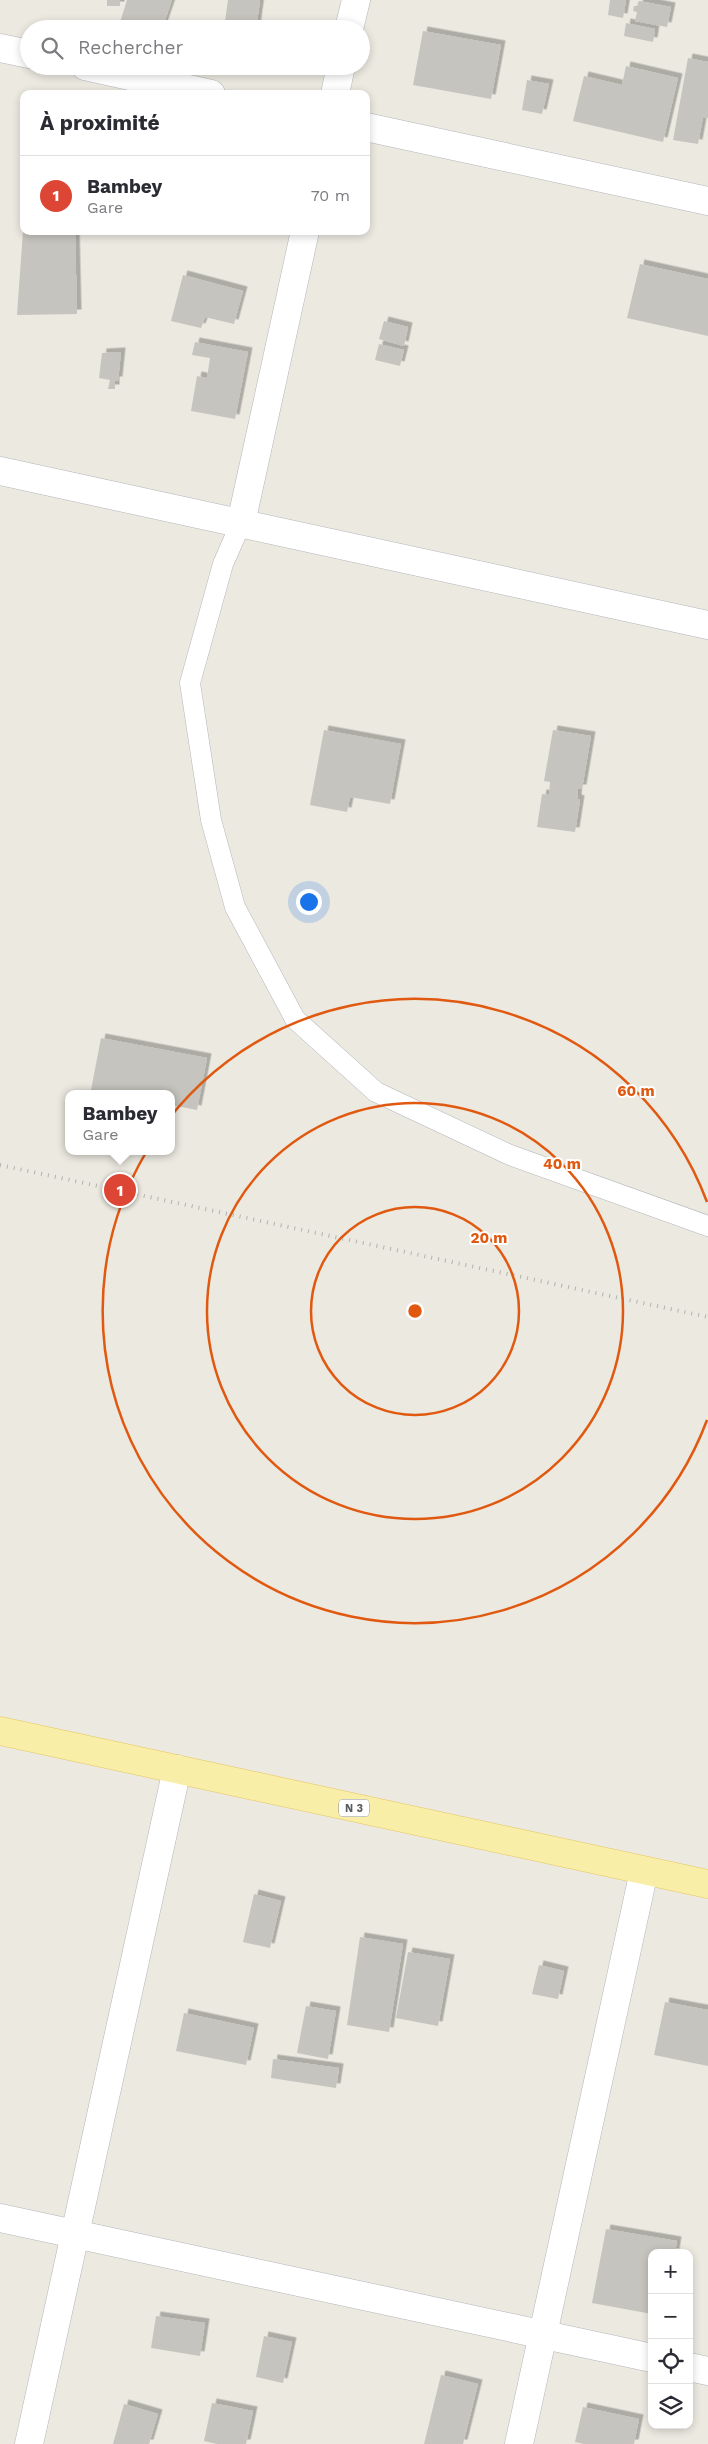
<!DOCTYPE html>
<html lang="fr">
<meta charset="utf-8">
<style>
:root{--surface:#fff;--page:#f2f2f3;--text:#2b2b33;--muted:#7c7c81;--line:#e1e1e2;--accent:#dd4634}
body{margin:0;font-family:"Work Sans",sans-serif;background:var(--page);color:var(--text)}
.controls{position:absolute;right:15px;bottom:15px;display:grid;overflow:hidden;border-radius:10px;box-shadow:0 2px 8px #0003}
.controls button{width:45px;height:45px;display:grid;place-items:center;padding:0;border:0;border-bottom:1px solid var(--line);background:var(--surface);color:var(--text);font:25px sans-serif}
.you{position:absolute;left:308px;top:901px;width:18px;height:18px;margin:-12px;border:4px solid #fff;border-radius:50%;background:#1a73e8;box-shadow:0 0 0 8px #1a73e833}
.badge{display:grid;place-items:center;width:32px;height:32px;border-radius:50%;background:var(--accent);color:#fff;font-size:16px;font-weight:700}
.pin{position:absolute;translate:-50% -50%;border:2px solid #fff;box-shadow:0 1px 5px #0006}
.popup{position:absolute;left:65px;top:1090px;width:110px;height:65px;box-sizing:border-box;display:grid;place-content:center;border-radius:10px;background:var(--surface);filter:drop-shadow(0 1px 4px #0005);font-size:16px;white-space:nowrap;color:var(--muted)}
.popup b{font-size:19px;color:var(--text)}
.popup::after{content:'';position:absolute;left:50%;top:100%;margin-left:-10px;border:10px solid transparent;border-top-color:var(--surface)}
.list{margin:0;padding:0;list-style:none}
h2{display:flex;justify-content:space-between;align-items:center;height:65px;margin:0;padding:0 20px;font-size:21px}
h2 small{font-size:16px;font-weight:400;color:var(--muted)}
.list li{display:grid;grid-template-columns:32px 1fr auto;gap:15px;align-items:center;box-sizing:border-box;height:80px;padding:0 20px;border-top:1px solid var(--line)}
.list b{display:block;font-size:19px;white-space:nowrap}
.list p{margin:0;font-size:16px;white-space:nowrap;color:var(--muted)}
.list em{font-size:16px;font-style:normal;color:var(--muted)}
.icon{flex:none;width:28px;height:28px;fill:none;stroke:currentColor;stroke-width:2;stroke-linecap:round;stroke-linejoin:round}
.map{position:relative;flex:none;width:708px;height:2444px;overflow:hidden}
.search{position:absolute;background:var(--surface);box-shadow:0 2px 8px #0003;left:20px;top:20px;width:350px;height:55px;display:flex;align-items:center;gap:12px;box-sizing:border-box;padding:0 18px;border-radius:28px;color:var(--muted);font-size:19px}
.panel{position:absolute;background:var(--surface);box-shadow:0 2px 8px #0003;left:20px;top:90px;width:350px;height:145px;border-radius:10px}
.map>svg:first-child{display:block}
</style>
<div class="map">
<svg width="708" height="2444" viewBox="0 0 708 2444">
<defs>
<filter id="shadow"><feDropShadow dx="4.5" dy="-4.5" stdDeviation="0" flood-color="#0004"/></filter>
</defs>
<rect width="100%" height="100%" fill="#ebe9e0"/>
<!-- building -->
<g fill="#c6c4be" filter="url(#shadow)">
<rect x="107" y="0" width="13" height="6"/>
<path d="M127 0H172L162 29H118Z"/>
<path d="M228 0H260L256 29H224Z"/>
<path d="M610 0H626L623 18 608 15Z"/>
<path d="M639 1 671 7 667 27 635 21 637 12 633 11 634 6H638Z"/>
<path d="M626 23 655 29 653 42 624 36Z"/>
<path d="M423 31 501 45 491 99 413 85Z"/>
<path d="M688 58 708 62V118L703 117 698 144 673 140Z"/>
<path d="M626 66 678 78 663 142 573 121 584 76 622 85Z"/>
<path d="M527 80 549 84 542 114 522 110Z"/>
<path d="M23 231H75L77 314 17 315Z"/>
<path d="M640 264 708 279V336L627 318Z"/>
<path d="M183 275 243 291 234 324 205 317 201 328 171 321Z"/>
<path d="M384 321 408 327 404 346 379 339Z"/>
<path d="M195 342 248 352 235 419 191 411 197 376 207 378 210 358 192 355Z"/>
<path d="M379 344 404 350 400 366 375 360Z"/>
<path d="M121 352 118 381H115V389H108L110 380 99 378 102 353Z"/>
<path d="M324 730 401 744 390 804 350 797 347 812 310 805Z"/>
<path d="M553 730 591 736 582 789H578L577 799 580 800 575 832 537 827 542 794 549 795 550 782 544 781Z"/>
<path d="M101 1038 207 1058 197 1110 171 1105V1094H111L91 1090Z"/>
<path d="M254 1894 281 1901 270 1948 243 1942Z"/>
<path d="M360 1937 403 1944 389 2032 347 2025Z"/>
<path d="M408 1952 450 1959 438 2026 396 2018Z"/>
<path d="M539 1965 564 1971 558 1999 532 1994Z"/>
<path d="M665 2002 708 2010V2066L654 2055Z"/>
<path d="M306 2006 336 2011 328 2059 297 2053Z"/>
<path d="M184 2013 254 2028 246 2065 176 2051Z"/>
<path d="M273 2059 339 2068 336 2088 271 2078Z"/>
<path d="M606 2229 677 2241 675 2253H652V2314L592 2303Z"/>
<path d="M156 2316 205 2323 200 2356 151 2348Z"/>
<path d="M264 2336 292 2342 283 2383 256 2377Z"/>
<path d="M441 2375 478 2384 463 2444H424Z"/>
<path d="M212 2403 253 2411 246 2444H217L204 2441Z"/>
<path d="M124 2404 158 2414 149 2444H113Z"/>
<path d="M583 2407 639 2419 634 2444H584L575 2442Z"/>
</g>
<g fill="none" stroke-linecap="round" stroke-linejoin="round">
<defs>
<path id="lane" d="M241 523 223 564 190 683 211 820 235 907 295 1019 376 1092 510 1155 708 1226"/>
<g id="street">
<path d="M349 29 356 0"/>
<path d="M0 48 29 54"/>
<path d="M85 66 211 94"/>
<path d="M335 94 341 66"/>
<path d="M366 127 708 201"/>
<path d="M0 471 708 625"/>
<path d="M241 523 305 231"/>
<path d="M0 2218 652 2358"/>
<path d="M689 2367 708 2371"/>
<path d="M29 2444 177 1769"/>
<path d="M519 2444 644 1871"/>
</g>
<path id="primary" d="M0 1731 708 1884"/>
</defs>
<!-- lane casing -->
<use href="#lane" stroke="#b3b6ba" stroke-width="21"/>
<!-- street casing -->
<use href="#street" stroke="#b3b6ba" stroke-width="29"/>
<!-- primary casing -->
<use href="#primary" stroke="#e7c45d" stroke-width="29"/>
<!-- lane -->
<use href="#lane" stroke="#fff" stroke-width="20"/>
<!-- street -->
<use href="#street" stroke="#fff" stroke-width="28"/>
<!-- primary -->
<use href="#primary" stroke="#f9eea7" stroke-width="28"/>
<!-- rail -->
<path stroke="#b1b2b2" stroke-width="4" stroke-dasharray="1 6" stroke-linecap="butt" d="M0 1165 708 1317"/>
</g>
<!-- distance rings -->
<g fill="none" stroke="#e15910" stroke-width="2.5">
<circle cx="415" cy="1311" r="104"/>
<circle cx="415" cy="1311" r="208"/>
<path d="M707 1420A312 312 0 1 1 707 1202"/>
</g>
<g text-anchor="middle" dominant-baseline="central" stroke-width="4" stroke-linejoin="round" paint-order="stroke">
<!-- shield labels -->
<rect fill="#fff" stroke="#8b8d90" stroke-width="1" x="339" y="1799.5" width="30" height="17" rx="4"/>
<g font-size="11" font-weight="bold" fill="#595c60">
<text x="354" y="1808">N 3</text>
</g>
</g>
<circle cx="415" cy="1311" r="8" fill="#e15910" stroke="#fff" stroke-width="2.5"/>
<g font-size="15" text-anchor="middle" font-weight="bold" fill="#e15910" stroke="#fff" stroke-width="4" stroke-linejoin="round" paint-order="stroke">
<text x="636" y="1096">60 m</text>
<text x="562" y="1169">40 m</text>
<text x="489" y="1243">20 m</text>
</g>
</svg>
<div class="controls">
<button>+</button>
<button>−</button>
<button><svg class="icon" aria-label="locate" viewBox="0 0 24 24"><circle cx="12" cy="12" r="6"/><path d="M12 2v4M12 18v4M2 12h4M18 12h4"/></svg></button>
<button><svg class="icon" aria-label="layers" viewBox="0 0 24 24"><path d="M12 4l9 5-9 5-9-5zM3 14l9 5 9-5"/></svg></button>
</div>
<div class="you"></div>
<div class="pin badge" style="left:120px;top:1190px">1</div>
<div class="popup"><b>Bambey</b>Gare</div>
<div class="search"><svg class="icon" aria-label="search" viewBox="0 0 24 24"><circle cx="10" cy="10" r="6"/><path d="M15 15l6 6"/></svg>Rechercher</div>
<section class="panel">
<h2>À proximité<small></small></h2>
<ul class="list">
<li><span class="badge">1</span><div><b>Bambey</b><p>Gare</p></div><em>70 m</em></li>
</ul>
</section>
</div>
